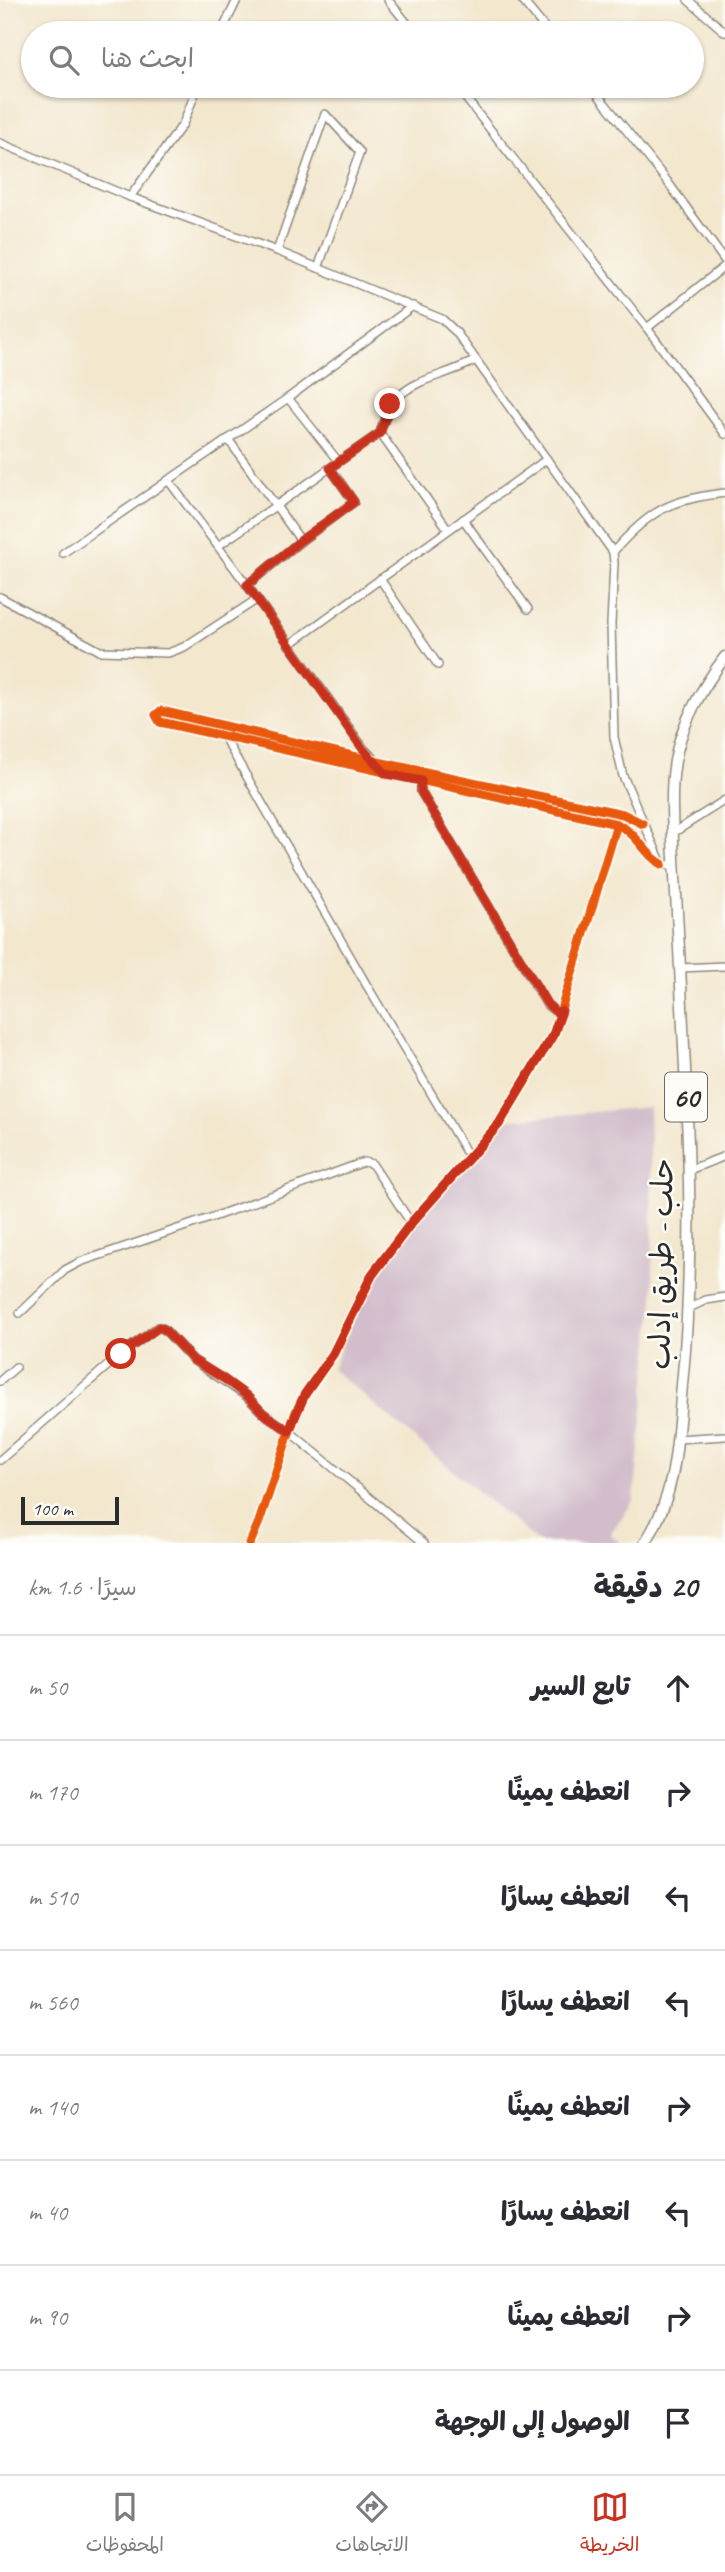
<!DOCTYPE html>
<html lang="ar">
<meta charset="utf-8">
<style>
:root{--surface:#fff;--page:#f7f7f7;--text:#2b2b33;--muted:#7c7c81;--line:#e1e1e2;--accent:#c8321e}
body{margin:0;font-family:Caveat,"Playpen Sans Arabic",sans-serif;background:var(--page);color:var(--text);direction:rtl}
.scale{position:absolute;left:21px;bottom:18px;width:98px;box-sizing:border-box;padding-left:7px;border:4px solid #2b2b2b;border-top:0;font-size:19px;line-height:24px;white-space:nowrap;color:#2b2b2b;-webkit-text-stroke:5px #fdfcf7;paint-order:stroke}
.stop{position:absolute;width:21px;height:21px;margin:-16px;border:5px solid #c8321e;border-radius:50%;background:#fff}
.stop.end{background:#c8321e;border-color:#fff;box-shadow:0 2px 7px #0008}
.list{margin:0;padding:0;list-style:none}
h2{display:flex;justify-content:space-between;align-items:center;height:91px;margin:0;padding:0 28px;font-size:30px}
h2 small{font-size:23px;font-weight:400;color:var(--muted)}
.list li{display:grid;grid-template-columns:46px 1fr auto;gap:21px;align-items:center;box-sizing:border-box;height:105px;padding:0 28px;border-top:2px solid var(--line)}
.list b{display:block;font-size:26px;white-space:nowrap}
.list em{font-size:23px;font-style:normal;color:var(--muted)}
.icon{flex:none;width:38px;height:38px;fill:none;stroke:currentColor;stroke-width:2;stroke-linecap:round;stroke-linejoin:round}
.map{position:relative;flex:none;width:725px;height:1543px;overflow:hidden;direction:ltr}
.search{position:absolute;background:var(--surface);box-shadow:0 2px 5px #0004;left:21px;right:21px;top:21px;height:77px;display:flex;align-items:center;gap:18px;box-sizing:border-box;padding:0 24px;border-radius:38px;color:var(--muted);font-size:26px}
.sheet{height:931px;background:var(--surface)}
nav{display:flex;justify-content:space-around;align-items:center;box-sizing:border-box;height:98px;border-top:2px solid var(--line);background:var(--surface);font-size:19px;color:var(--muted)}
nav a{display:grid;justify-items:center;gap:4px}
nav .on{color:var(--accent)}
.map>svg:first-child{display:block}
</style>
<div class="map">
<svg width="725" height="1543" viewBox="0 0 725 1543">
<rect width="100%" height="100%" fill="#fdfcf7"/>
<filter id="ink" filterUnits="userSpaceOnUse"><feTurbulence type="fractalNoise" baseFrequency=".0143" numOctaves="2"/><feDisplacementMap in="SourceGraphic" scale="14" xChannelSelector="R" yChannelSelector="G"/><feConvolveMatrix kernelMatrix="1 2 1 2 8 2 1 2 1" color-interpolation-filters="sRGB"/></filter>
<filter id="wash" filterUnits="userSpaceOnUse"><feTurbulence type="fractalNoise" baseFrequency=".00686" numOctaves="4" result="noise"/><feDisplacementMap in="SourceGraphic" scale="28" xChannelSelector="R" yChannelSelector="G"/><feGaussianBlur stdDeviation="1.57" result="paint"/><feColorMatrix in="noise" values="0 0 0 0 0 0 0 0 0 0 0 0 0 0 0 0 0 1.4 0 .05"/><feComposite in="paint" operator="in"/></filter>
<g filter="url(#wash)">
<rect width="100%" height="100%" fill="#f3e7ce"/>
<!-- industrial -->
<path fill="#d1bdcb" d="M649 1107 654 1300 634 1500 610 1534 620 1543H539L332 1369 375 1269 505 1120Z"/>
</g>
<g filter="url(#ink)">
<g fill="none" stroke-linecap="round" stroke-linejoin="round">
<defs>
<g id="minor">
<path d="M388 0 415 33"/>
<path d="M522 0 549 33"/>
<path d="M688 0 725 32"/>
<path d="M221 33 237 0"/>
<path d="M456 86 647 328 725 434"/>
<path d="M591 86 667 181 725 261"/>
<path d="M0 143 130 197 277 251 442 319 456 332 613 552"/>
<path d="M130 197 183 124 198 86"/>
<path d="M277 251 325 114 360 152 318 268"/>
<path d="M647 328 725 266"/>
<path d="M288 398 338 461"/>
<path d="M380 433 448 529"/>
<path d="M228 439 301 541"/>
<path d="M168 480 247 585 364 749 376 760"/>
<path d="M463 519 528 609"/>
<path d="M218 546 380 433C396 375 431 384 476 360"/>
<path d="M63 553 288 398 413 306"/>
<path d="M380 579 438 665"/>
<path d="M247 585 301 541 354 502 330 468"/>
<path d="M0 597 100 651 168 653 184 647 256 600"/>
<path d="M289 645 547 459"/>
<path d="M224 737 366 984 469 1157"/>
<path d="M421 781V792L547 1005 556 1012 562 1011"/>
<path d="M643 824 623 814 378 762 161 711 156 715 160 722 617 824C640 835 643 854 662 864"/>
<path d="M673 833 725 800"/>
<path d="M674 866 662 864 623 776 614 737 611 624 614 563 613 552C649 511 670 499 725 493"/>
<path d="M680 968 725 966"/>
<path d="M689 1170 725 1156"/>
<path d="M689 1308 706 1300 725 1297"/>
<path d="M20 1313 65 1270 80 1262 213 1217 364 1162 372 1164 411 1223"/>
<path d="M0 1381 16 1367"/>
<path d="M677 1439 725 1436"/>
<path d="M0 1460 121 1354 158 1327 164 1329 193 1360 246 1396 263 1413 289 1431 424 1543"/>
<path d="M250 1543 259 1522 296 1412 305 1394 333 1354 372 1275 411 1223 499 1124 554 1033 617 824"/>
</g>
<path id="highway" d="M645 1543C677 1494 677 1442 682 1385 696 1246 687 1107 680 967 678 925 675 883 673 840 672 811 670 780 677 751 685 716 704 685 725 657"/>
</defs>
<!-- minor casing -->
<use href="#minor" stroke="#8f897c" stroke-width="10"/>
<!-- highway casing -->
<use href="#highway" stroke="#8f897c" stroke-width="13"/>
<!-- minor -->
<use href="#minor" stroke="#fff" stroke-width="7"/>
<!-- highway -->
<use href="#highway" stroke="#fff" stroke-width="10"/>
<defs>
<g id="cycleway">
<path d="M643 824 623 814 378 762 161 711 156 715 160 722 617 824C640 835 643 854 662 864"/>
<path d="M250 1543 259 1522 296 1412 305 1394 333 1354 372 1275 411 1223 499 1124 554 1033 617 824"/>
</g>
</defs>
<!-- cycleway casing -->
<use href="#cycleway" stroke="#fdfcf7" stroke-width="13"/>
<!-- cycleway -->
<use href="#cycleway" stroke="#e8590c" stroke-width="9"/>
</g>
</g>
<g fill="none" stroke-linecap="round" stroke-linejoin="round" filter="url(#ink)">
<!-- route -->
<path stroke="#c8321e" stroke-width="9" d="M121 1354 159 1327 164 1329 193 1360 224 1379 247 1396 263 1413 289 1431 305 1394 333 1354 372 1275 411 1223 499 1124 554 1033 562 1011 556 1012 547 1004 421 792V781L386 774 363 749 247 585 300 541 354 502 330 468 380 433 390 404"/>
</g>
<g text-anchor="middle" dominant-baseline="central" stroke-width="5" stroke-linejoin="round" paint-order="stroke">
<!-- shield labels -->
<rect fill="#fdfcf7" stroke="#6a6a68" stroke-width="2" x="665" y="1072.5" width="42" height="49" rx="5"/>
<g font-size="28" font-weight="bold" fill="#2b2b2b">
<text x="686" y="1097">60</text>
</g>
<!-- street labels -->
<g font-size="30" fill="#2b2b2b" stroke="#fdfcf7">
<text transform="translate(661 1264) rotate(-89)">حلب - طريق إدلب</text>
</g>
</g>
</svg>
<div class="scale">100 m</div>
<div class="stop" style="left:121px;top:1354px"></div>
<div class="stop end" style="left:390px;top:404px"></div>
<div class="search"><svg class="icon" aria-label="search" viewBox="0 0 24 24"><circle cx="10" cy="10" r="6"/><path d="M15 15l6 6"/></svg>ابحث هنا</div>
</div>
<section class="sheet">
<h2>20 دقيقة<small>سيرًا · 1.6 km</small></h2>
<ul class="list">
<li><svg class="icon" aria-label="ahead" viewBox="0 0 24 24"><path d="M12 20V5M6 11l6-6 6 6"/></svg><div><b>تابع السير</b></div><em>50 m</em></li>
<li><svg class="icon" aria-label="right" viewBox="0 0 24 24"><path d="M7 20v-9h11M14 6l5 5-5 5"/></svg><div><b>انعطف يمينًا</b></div><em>170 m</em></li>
<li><svg class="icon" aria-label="left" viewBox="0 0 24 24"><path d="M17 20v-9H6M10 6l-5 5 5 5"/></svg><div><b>انعطف يسارًا</b></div><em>510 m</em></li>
<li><svg class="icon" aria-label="left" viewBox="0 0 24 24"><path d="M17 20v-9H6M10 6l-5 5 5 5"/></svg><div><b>انعطف يسارًا</b></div><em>560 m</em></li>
<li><svg class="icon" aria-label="right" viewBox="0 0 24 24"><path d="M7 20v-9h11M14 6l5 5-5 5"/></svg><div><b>انعطف يمينًا</b></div><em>140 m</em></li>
<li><svg class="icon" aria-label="left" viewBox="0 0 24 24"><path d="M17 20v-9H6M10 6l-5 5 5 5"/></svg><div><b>انعطف يسارًا</b></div><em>40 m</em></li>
<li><svg class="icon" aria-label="right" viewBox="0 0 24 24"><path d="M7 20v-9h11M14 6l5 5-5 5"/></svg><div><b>انعطف يمينًا</b></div><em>90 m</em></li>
<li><svg class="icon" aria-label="arrive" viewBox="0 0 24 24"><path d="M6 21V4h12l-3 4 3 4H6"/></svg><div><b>الوصول إلى الوجهة</b></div></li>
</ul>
</section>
<nav>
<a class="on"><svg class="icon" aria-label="map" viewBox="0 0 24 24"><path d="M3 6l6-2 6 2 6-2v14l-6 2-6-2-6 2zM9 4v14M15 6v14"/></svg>الخريطة</a>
<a><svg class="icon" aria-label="directions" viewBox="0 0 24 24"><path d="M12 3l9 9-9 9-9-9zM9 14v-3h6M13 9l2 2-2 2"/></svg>الاتجاهات</a>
<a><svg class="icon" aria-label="saved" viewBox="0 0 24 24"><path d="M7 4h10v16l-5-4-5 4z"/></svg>المحفوظات</a>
</nav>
